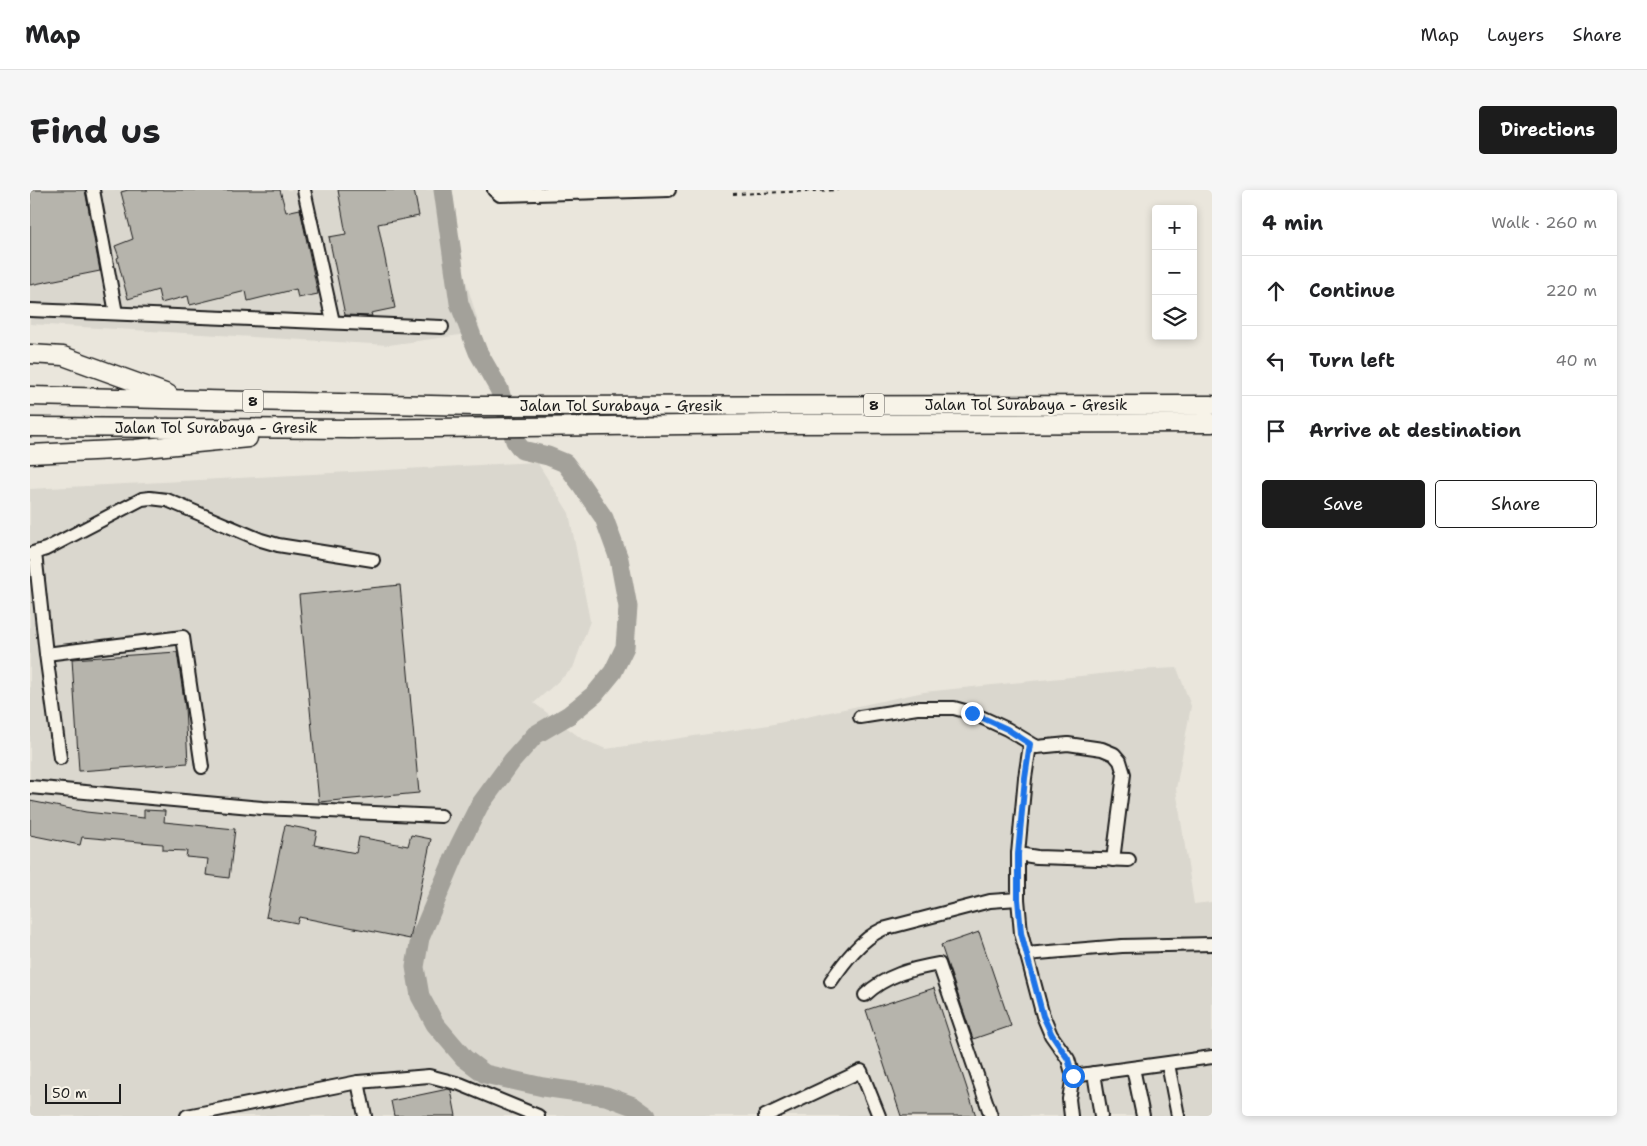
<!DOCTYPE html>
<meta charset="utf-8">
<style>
:root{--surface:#fff;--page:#f6f6f6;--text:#202124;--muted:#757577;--line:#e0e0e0;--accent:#1c1c1c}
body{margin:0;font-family:"Shantell Sans",sans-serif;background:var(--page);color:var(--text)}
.controls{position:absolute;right:15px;top:15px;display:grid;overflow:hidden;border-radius:5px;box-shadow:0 2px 8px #0003}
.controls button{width:45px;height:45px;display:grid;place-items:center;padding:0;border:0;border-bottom:1px solid var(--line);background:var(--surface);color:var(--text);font:25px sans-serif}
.scale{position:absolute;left:15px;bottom:12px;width:76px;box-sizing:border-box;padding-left:5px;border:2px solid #1c1c1c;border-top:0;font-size:14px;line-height:18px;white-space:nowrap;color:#1c1c1c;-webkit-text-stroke:4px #f7f3e8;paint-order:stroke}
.stop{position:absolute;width:15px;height:15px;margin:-11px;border:4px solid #1a73e8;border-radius:50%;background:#fff}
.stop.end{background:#1a73e8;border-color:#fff;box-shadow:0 1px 5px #0008}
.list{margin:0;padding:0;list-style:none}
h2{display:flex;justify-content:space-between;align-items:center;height:65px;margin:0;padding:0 20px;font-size:21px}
h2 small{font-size:16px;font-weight:400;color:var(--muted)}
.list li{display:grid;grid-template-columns:32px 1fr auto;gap:15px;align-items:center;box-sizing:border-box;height:70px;padding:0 20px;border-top:1px solid var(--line)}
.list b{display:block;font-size:19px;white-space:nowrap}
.list em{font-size:16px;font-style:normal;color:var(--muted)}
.actions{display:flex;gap:10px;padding:15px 20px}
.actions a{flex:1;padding:11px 0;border:1px solid var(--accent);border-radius:5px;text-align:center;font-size:18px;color:var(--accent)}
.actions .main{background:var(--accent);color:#fff}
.icon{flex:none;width:28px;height:28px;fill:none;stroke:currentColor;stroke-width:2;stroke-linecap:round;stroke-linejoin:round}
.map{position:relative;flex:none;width:1182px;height:926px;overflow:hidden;border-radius:5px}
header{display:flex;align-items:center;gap:30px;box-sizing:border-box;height:70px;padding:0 25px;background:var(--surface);border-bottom:1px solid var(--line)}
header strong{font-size:24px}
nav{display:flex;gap:28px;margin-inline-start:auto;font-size:18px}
.intro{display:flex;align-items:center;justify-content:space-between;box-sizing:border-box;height:120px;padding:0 30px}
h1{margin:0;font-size:35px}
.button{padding:12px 22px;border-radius:5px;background:var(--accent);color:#fff;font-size:18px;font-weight:700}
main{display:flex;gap:30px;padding:0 30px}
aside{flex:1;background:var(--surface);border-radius:5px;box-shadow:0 2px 8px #0003}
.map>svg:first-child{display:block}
</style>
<header>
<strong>Map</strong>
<nav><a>Map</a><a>Layers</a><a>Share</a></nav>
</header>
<div class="intro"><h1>Find us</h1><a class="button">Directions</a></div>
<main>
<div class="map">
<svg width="1182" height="926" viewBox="0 0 1182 926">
<rect width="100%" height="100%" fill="#eae6dc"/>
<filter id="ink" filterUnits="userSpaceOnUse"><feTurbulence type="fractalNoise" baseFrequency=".02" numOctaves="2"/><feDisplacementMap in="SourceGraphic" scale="10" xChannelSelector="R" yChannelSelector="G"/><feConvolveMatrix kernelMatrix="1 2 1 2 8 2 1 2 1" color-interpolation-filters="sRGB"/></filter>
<g filter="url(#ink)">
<!-- built -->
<g fill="#dad7ce">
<path d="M0 0H409L451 142 359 155 0 134Z"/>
<path d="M507 272 539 323 560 431 543 478 504 513 552 549 576 559 739 535 894 502 1109 480 1147 478 1161 516 1146 599 1164 714 1182 712V926H0V299Z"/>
</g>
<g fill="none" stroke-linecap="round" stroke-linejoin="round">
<!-- river -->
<path stroke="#a3a19a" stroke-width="19" d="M413 0 429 113 448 162 469 199 485 251 492 260 518 266 535 273 550 293 574 328 589 369 598 417 595 457 583 482 565 504 539 525 505 545 482 571 449 616 429 656 390 748 385 777 390 806 405 834 434 868 455 884 513 897 576 906 603 916 617 926"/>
</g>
<!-- building -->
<g fill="#b6b4ac" stroke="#1c1c1c">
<path d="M0 0H55L70 81 0 95Z"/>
<path d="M98 0H250L256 22 270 19 288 104 268 108 266 99 218 111 216 101 160 115 158 106 131 113 128 100 98 109 87 68 89 67 85 56 103 49 91 2Z"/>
<path d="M308 0H384L389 26 348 34 365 118 341 123 342 126 315 125 299 47 316 44Z"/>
<path d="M370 395 389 603 289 612 269 405Z"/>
<path d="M147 462 155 517 158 573 49 581 42 469Z"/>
<path d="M0 611 56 622 114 628V620L135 621 134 632 205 639 199 688 176 685 178 669 156 667 157 661 133 660V654L52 647 50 655 0 645Z"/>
<path d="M255 635 287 641 284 655 326 663 329 647 378 656 381 645 401 649 380 749 269 727 267 733 236 727Z"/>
<path d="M949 742 981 836 943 849 911 755Z"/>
<path d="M904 798 946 926H871L836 820Z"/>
<path d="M418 899 421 900 426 926H364L361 911Z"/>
</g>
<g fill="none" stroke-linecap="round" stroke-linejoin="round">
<defs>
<g id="minor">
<path d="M63 0 86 123"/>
<path d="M274 0 303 132"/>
<path d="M464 0 470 5 639 0"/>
<path d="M0 120 412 137"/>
<path d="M5 363 16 464 153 447 172 577"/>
<path d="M0 364 16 359 112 309 120 308 137 310 231 350 248 355 343 370"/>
<path d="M16 464 30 568"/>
<path d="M830 527 887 518H924L942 523 977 539 1007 557 1038 554 1072 559 1084 564 1090 571 1094 584 1083 670"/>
<path d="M0 597 232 618 411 626"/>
<path d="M988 664 995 588 1000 555"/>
<path d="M996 764 1092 756 1182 754"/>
<path d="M801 791C814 772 831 749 853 739L960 711 988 709"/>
<path d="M835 805C856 785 881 779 909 774L961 926"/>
<path d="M1138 874 1148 926"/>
<path d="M1103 878 1113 926"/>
<path d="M1064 883 1071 926"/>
<path d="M1043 886 1182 867"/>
<path d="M328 892 335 926"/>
<path d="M157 926 328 892 399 886 430 894 508 926"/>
<path d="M735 926 831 881 849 926"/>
<path d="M1041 926 1039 909 1043 886 1038 869 1021 845 1013 826 991 743 988 709V664L1007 667 1099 670"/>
</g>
<g id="highway">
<path d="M0 164 33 166 138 204"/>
<path d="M0 206 446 216 1182 215"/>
<path d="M0 237 320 239 737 234 1182 233"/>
<path d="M0 264 105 259 218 248"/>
</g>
</defs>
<!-- minor casing -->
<use href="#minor" stroke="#1c1c1c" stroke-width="16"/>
<!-- highway casing -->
<use href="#highway" stroke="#1c1c1c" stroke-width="21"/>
<!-- path -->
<path stroke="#1c1c1c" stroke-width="2" stroke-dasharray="4 4" stroke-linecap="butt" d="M703 4 809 0"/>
<!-- minor -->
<use href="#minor" stroke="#f7f3e8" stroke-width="12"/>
<!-- highway -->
<use href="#highway" stroke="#f7f3e8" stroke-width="18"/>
</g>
</g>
<g fill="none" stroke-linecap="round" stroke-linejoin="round" filter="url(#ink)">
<!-- route -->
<path stroke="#1a73e8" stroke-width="6" d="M942 523 977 539 1000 554 995 588 988 664V709L991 743 1013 826 1022 845 1038 869 1043 886"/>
</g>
<g text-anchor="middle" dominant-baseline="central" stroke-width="4" stroke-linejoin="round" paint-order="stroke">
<!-- shield labels -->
<g fill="#f7f3e8" stroke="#5e5c59" stroke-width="1">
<rect x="213" y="199.5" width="20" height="23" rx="4"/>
<rect x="834" y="203.5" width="20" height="23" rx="4"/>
</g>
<g font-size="14" font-weight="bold" fill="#1c1c1c">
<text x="223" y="211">8</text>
<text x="844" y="215">8</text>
</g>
<!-- street labels -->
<g font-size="15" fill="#1c1c1c" stroke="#f7f3e8">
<text x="996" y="215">Jalan Tol Surabaya - Gresik</text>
<text x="591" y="216">Jalan Tol Surabaya - Gresik</text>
<text x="186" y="238">Jalan Tol Surabaya - Gresik</text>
</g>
</g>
</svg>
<div class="controls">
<button>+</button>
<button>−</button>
<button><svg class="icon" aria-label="layers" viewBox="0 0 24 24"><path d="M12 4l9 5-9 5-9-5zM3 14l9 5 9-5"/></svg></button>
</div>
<div class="scale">50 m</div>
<div class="stop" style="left:1043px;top:886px"></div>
<div class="stop end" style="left:942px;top:523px"></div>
</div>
<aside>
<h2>4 min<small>Walk · 260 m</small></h2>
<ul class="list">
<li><svg class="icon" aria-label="ahead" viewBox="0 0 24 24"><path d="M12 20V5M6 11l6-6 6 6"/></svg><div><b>Continue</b></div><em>220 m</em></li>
<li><svg class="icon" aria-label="left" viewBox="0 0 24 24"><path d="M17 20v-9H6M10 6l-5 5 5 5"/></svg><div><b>Turn left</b></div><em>40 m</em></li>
<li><svg class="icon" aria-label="arrive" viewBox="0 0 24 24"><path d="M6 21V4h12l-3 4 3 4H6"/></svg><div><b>Arrive at destination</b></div></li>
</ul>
<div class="actions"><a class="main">Save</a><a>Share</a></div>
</aside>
</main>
